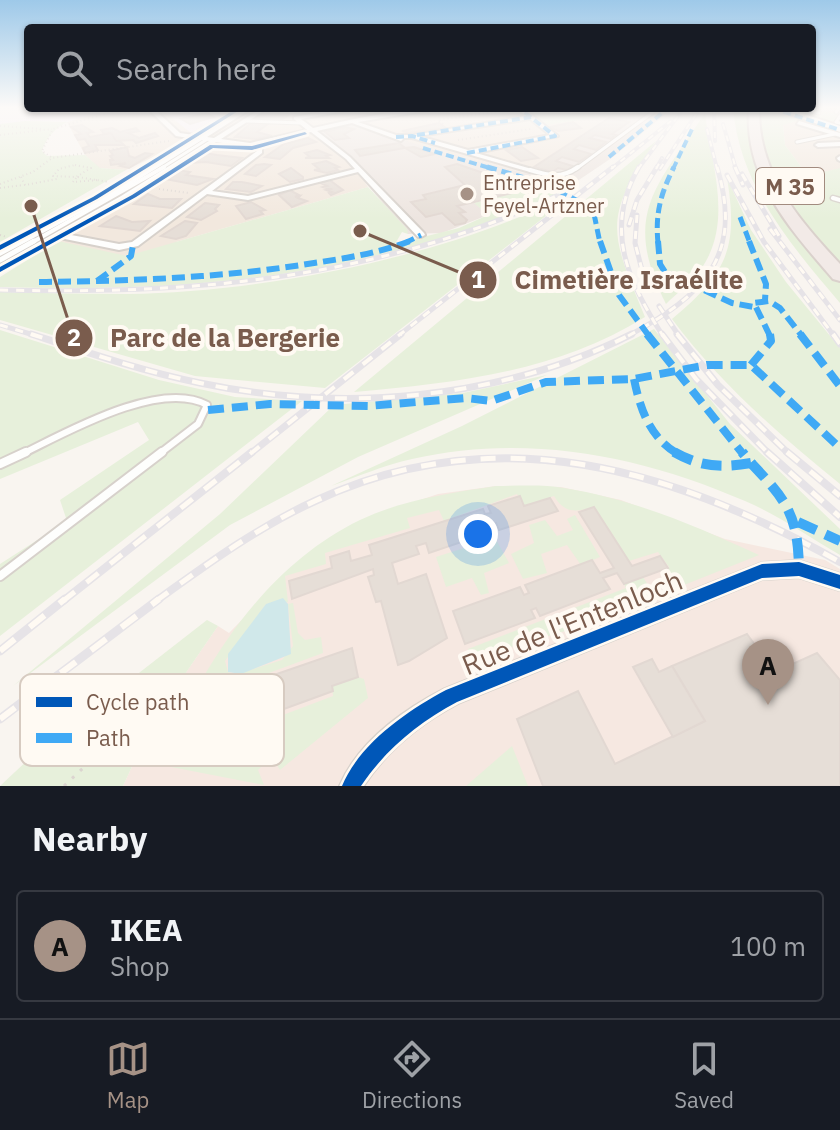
<!DOCTYPE html>
<meta charset="utf-8">
<style>
:root{--surface:#171b24;--page:#20242c;--text:#f1f3f6;--muted:#9ea1a6;--line:#363941;--accent:#a69286}
body{margin:0;font-family:"IBM Plex Sans",sans-serif;background:var(--page);color:var(--text)}
.you{position:absolute;left:478px;top:534px;width:28px;height:28px;margin:-20px;border:6px solid #fff;border-radius:50%;background:#1a73e8;box-shadow:0 0 0 12px #1a73e833}
.badge{display:grid;place-items:center;width:52px;height:52px;border-radius:50%;background:var(--accent);color:#111;font-size:26px;font-weight:700}
.pin{position:absolute;translate:-50% -66px;filter:drop-shadow(0 2px 4px #0008)}
.pin::after{content:'';position:absolute;top:42px;width:28px;height:24px;background:inherit;clip-path:polygon(0 0,100% 0,50% 100%)}
.list{margin:0;padding:0;list-style:none}
h2{display:flex;justify-content:space-between;align-items:center;height:104px;margin:0;padding:0 32px;font-size:34px}
h2 small{font-size:26px;font-weight:400;color:var(--muted)}
.list li{display:grid;grid-template-columns:52px 1fr auto;gap:24px;align-items:center;box-sizing:border-box;height:112px;margin:0 16px 16px;padding:0 16px;border:2px solid var(--line);border-radius:8px}
.list b{display:block;font-size:30px;white-space:nowrap}
.list p{margin:0;font-size:26px;white-space:nowrap;color:var(--muted)}
.list em{font-size:26px;font-style:normal;color:var(--muted)}
.icon{flex:none;width:44px;height:44px;fill:none;stroke:currentColor;stroke-width:2;stroke-linecap:round;stroke-linejoin:round}
.map{position:relative;flex:none;width:840px;height:786px;overflow:hidden}
.search{position:absolute;background:var(--surface);box-shadow:0 2px 6px #0004;left:24px;right:24px;top:24px;height:88px;display:flex;align-items:center;gap:20px;box-sizing:border-box;padding:0 28px;border-radius:8px;color:var(--muted);font-size:30px}
.sheet{height:232px;background:var(--surface)}
nav{display:flex;justify-content:space-around;align-items:center;box-sizing:border-box;height:112px;border-top:2px solid var(--line);background:var(--surface);font-size:22px;color:var(--muted)}
nav a{display:grid;justify-items:center;gap:4px}
nav .on{color:var(--accent)}
.map>svg:first-child{display:block}
</style>
<div class="map">
<svg width="840" height="786" viewBox="0 0 840 786">
<rect width="100%" height="100%" fill="#f9f5f0"/>
<!-- residential -->
<g fill="#f2e8de">
<path d="M115 108H629L637 112 610 116 524 173 425 147 340 145 368 187 176 242 166 271 58 241 192 153 172 148 126 170 99 168 85 155 67 122Z"/>
<path d="M802 108H840V169L808 176 785 145 782 115Z"/>
</g>
<!-- commercial -->
<path fill="#f6e8e1" d="M496 486 561 487 621 500 725 539 825 560 840 569V786H123L154 719 218 626 229 633 294 567 361 520 438 494Z"/>
<!-- industrial -->
<path fill="#ede5e0" d="M629 108H673L613 157 567 188 516 192 475 202 488 215 442 233 408 234 346 159 316 132 354 123 425 147 524 173 610 116 636 112Z"/>
<!-- education -->
<g fill="#f6eef6">
<path d="M0 108H115L67 122 25 121 18 125 0 124Z"/>
<path d="M160 108H232L191 133Z"/>
</g>
<!-- green -->
<g fill="#e7f0db">
<path d="M522 108H627L635 112V111L673 108 670 112 657 109 545 125Z"/>
<path d="M733 108H807L806 111 820 116 824 111 838 114 834 121 840 126 797 112 782 115 840 131V134L797 121 783 125 785 145 808 176 840 168V303C791 245 740 187 733 108Z"/>
<path d="M705 113C711 164 734 222 701 269 692 282 677 293 666 304 621 214 656 188 705 113Z"/>
<path d="M25 121 67 122C55 128 46 138 42 151L47 156 85 155 100 168 126 170 0 242V124Z"/>
<path d="M656 141C602 219 610 232 645 317 557 372 455 383 354 392Z"/>
<path d="M727 178 751 230 786 282 840 348V484C779 435 719 382 672 319 726 274 739 249 727 178Z"/>
<path d="M368 187 407 229 408 234 402 232 395 244 459 228 488 215 474 203 516 192 567 188C394 276 191 293 0 287V277L58 241 127 256Z"/>
<path d="M560 199 565 201 325 388 195 376 0 320V292C43 293 85 294 128 294 263 292 439 258 560 199Z"/>
<path d="M654 329 730 424 840 529V555C809 537 778 515 745 501 639 455 526 433 412 459 384 465 357 477 331 486L462 426Z"/>
<path d="M0 330 159 380 235 397 302 401 0 636V564L67 521 60 500 149 440 138 422 0 479Z"/>
<path d="M547 375 358 457 230 525 13 686 220 514 334 405 463 393Z"/>
<path d="M496 486C518 486 542 484 564 488 633 499 696 526 759 555L674 589 661 570 669 567 658 552 629 561 594 507C576 512 565 514 554 496L524 506 517 494 444 521 439 510 407 518 410 528 325 553 326 564 285 576 288 602 266 604 225 661 228 672 234 675 282 660 293 646 288 604 293 603 298 633 305 640 321 637 323 653 242 683 246 729 333 696 332 686 358 677 364 679 368 698 280 770 272 757 258 770 264 785 161 765C200 668 263 567 360 520 402 500 450 493 496 486Z"/>
<path d="M575 515 600 557 581 565 567 545 541 554 547 573 523 579 511 554 534 543 529 525 545 520 557 536 573 530 567 519Z"/>
<path d="M495 538 509 563 484 573 489 593 481 595 472 578 446 587 436 557Z"/>
<path d="M643 577 655 597 572 629 471 659 468 649 626 588 624 584Z"/>
<path d="M207 620 218 626 154 719 123 786H0L31 757Z"/>
<path d="M512 746 528 786H466Z"/>
</g>
<!-- water -->
<path fill="#d0e8ea" d="M283 598 288 604 291 654 241 674 228 672V654L266 604Z"/>
<!-- building -->
<g fill="#e6ded7" stroke="#e2d8d2" stroke-width="2">
<path d="M270 111 281 112 276 115 287 116 280 121 255 120Z"/>
<path d="M207 113 214 117 190 124 181 119Z"/>
<path d="M609 118 629 122 612 134 616 135 611 139 595 135 590 138 606 142 596 150 579 145 574 149 591 154 579 162 562 157 556 161 573 166 567 170 558 168 552 172 534 167Z"/>
<path d="M252 122 268 124 257 132 272 136 256 139 235 137Z"/>
<path d="M573 122 581 128 558 131 550 127Z"/>
<path d="M439 123 446 128 409 133 402 131Z"/>
<path d="M82 125 93 132 87 133 90 137 111 133 124 145H95L98 150 85 153 83 148 89 146 85 139 78 140 75 135 81 134 71 127Z"/>
<path d="M345 127 354 129 344 134 349 138 335 140 325 132Z"/>
<path d="M112 128 120 132 136 128 139 131 128 133 139 138 155 133 158 136 136 143 133 140 116 141 111 133 104 134 101 130Z"/>
<path d="M308 138 316 142 293 148 280 159 265 157 284 144Z"/>
<path d="M399 143 405 148 360 156 355 150Z"/>
<path d="M127 147 129 156 135 158 145 153 152 154 129 168 120 166 126 163 111 165 110 160H113L110 156 113 155 110 151Z"/>
<path d="M414 147 435 154 421 157 405 148Z"/>
<path d="M522 147 538 158 521 161 506 150Z"/>
<path d="M317 150 330 155 326 156 329 158H305L310 157 305 153Z"/>
<path d="M205 153 217 155 242 158 231 166 206 162 189 163Z"/>
<path d="M326 161 339 167 335 168 338 170 327 173 314 170 319 169 313 164Z"/>
<path d="M264 164 271 165 256 176 245 174 256 165Z"/>
<path d="M457 164 495 177 516 192 457 206 465 212 459 213 467 220 465 223 455 225 442 213 426 217 411 202 426 199 423 195 465 185 445 167Z"/>
<path d="M291 168 303 177V179L290 182 279 174Z"/>
<path d="M178 170 190 172 186 175 213 179 197 185 165 179Z"/>
<path d="M333 178 331 181 343 190 331 195 329 193 332 192 326 190 330 189 323 187 327 186 321 183Z"/>
<path d="M233 182H242L262 186 251 192 226 189Z"/>
<path d="M293 189 291 191 299 195 295 197 300 196 298 198 307 201 292 207 279 195Z"/>
<path d="M148 194 160 199H181L172 208 134 204Z"/>
<path d="M251 202 265 210 260 211 263 214 246 219 236 206Z"/>
<path d="M205 203 219 205 215 209 217 211 201 220 187 217Z"/>
<path d="M116 216 132 222 150 221 140 231 100 226Z"/>
<path d="M185 221 197 223 186 236 176 239 161 236Z"/>
<path d="M520 496 524 506 550 498 558 511 499 530 496 523 491 524 494 531 429 553 426 543 416 546 419 554 392 563 398 584 426 574 447 638 409 661 398 665 381 601 376 602 368 577 374 575 373 569 292 599 289 581 332 568 330 557 349 551 351 561 372 555 369 545 483 509 485 514 491 513 488 506Z"/>
<path d="M594 507 632 566 660 556 668 568 624 584 617 573 603 578 610 589 540 616 536 608 531 610 535 618 465 644 453 611 520 587 524 595 529 593 525 585 592 560 600 573 614 568 579 512Z"/>
<path d="M747 634 775 672 817 653 840 680V786H543L517 719 578 691 615 764 705 721 672 666Z"/>
<path d="M352 648 358 677 332 686 333 691 251 721 248 684Z"/>
<path d="M652 659 659 672 672 666 705 721 673 737 633 667Z"/>
</g>
<g fill="none" stroke-linecap="round" stroke-linejoin="round">
<defs>
<g id="lane-far4">
<path d="M813 108 811 111 819 113"/>
<path d="M836 112 839 108"/>
<path d="M840 116 836 122 840 123"/>
<path d="M247 121 301 123"/>
<path d="M797 142 835 134"/>
<path d="M160 169 206 140"/>
<path d="M576 169 653 112"/>
</g>
<g id="lane-far3">
<path d="M530 170C550 176 561 179 578 167"/>
<path d="M833 198 840 200"/>
<path d="M31 243 164 167"/>
</g>
<path id="lane-far2" d="M0 260 34 241"/>
<path id="lane-far1" d="M22 454C67 432 160 379 207 405L198 424 159 454"/>
<g id="lane">
<path d="M0 464 26 452"/>
<path d="M0 576 162 452"/>
</g>
<g id="street">
<path d="M147 108H153L180 133 200 136 245 108H252L207 137 214 138 262 108H268L221 139 250 143 307 130 294 119V117L344 108H359L301 119 313 128C355 119 400 108 442 108L358 122 396 135H413L526 116 517 108H523L558 136 476 153 532 169V171L530 172 412 138H404L401 141 352 123 317 131 350 157 424 233 425 235 421 237H418L358 172 248 200 207 194 138 246 119 250 60 238 0 271V264L121 196 209 141 202 140 114 195 0 256V249L108 191 195 139 176 136ZM530 119 550 135 468 150 419 136ZM311 132 346 159 355 169 248 196 212 191 262 153V144ZM216 142 250 147 256 145 257 151 132 242 119 244 66 234 127 200Z"/>
<path d="M799 121 840 133V137L797 124Z"/>
<path d="M840 142V146L818 147 815 145 818 143Z"/>
<path d="M840 156V161L838 160 837 158Z"/>
<path d="M799 561 840 574V590L799 577 762 579 458 703C420 723 387 749 363 786H340C359 742 404 710 445 689L762 563Z"/>
</g>
<path id="secondary" d="M773 108H786L840 126V132Z"/>
<path id="highway" d="M749 108H759C758 173 798 219 840 264V281L833 279C790 229 744 179 749 108Z"/>
</defs>
<!-- lane-far4 casing -->
<use href="#lane-far4" stroke="#d7d1cb" stroke-width="5"/>
<!-- lane-far3 casing -->
<use href="#lane-far3" stroke="#d7d1cb" stroke-width="7"/>
<!-- lane-far2 casing -->
<use href="#lane-far2" stroke="#d7d1cb" stroke-width="8"/>
<!-- lane-far1 casing -->
<use href="#lane-far1" stroke="#d7d1cb" stroke-width="10"/>
<!-- lane casing -->
<use href="#lane" stroke="#d7d1cb" stroke-width="12"/>
<!-- street casing -->
<use href="#street" stroke="#d7d1cb" stroke-width="4"/>
<!-- secondary casing -->
<use href="#secondary" stroke="#d9d2cb" stroke-width="4"/>
<!-- highway casing -->
<use href="#highway" stroke="#dad1cc" stroke-width="4"/>
<!-- path-far1 -->
<g stroke="#dcd5d0" stroke-width="2" stroke-dasharray="1 3" stroke-linecap="butt">
<path d="M456 108 459 110"/>
<path d="M443 124 438 120 509 110"/>
<path d="M0 126 44 129"/>
<path d="M0 135 52 129"/>
<path d="M458 140 531 129"/>
<path d="M51 157 42 151 53 129 125 108"/>
<path d="M75 165 91 168 76 177 53 176 59 169Z"/>
<path d="M21 177 25 185 57 179"/>
<path d="M78 177 109 182"/>
<path d="M76 178 73 182 98 180"/>
<path d="M0 184 33 172 52 158 169 141"/>
<path d="M0 188 23 185"/>
<path d="M159 189 189 193"/>
<path d="M0 235 7 237"/>
</g>
<!-- path -->
<path stroke="#dcd5d0" stroke-width="3" stroke-dasharray="3 8" stroke-linecap="butt" d="M64 786 164 692"/>
<!-- lane-far4 -->
<use href="#lane-far4" stroke="#fefefd" stroke-width="3"/>
<!-- lane-far3 -->
<use href="#lane-far3" stroke="#fefefd" stroke-width="4"/>
<!-- lane-far2 -->
<use href="#lane-far2" stroke="#fefefd" stroke-width="5"/>
<!-- lane-far1 -->
<use href="#lane-far1" stroke="#fefefd" stroke-width="6"/>
<!-- lane -->
<use href="#lane" stroke="#fefefd" stroke-width="8"/>
<!-- street -->
<use href="#street" fill="#fefefd" fill-rule="evenodd"/>
<!-- secondary -->
<use href="#secondary" fill="#fefefd" fill-rule="evenodd"/>
<!-- highway -->
<use href="#highway" fill="#f2eae7" fill-rule="evenodd"/>
<defs>
<g id="rail-far4">
<path d="M714 108 715 141"/>
<path d="M723 124 736 169"/>
<path d="M707 129 717 169"/>
<path d="M611 169 671 121"/>
<path d="M638 169 684 108"/>
<path d="M656 169 662 158"/>
<path d="M660 169 700 108"/>
</g>
<g id="rail-far3">
<path d="M639 167C603 229 628 281 663 336"/>
<path d="M735 167 743 185"/>
<path d="M742 174 779 236"/>
<path d="M727 175 764 242 834 336"/>
<path d="M637 215 635 243 642 270"/>
<path d="M629 225 637 200 657 167"/>
<path d="M770 229 840 320"/>
<path d="M0 290C202 295 384 278 569 190"/>
<path d="M659 306 679 336"/>
<path d="M0 325 37 336"/>
<path d="M398 336 613 167"/>
<path d="M628 336C704 295 744 256 717 167"/>
</g>
<g id="rail-far2">
<path d="M31 334C86 352 142 371 200 383 342 413 501 400 632 334"/>
<path d="M662 334 696 379 769 454"/>
<path d="M677 334 718 385 789 454"/>
<path d="M833 334 840 344"/>
<path d="M250 454 401 334"/>
</g>
<g id="rail-far1">
<path d="M767 452 840 517"/>
<path d="M787 452 840 496"/>
<path d="M63 601 252 452"/>
<path d="M156 601C206 565 258 527 315 501 498 416 673 469 840 562"/>
</g>
<g id="rail">
<path d="M0 651 65 599"/>
<path d="M0 719 159 599"/>
</g>
</defs>
<!-- rail-far4 casing -->
<use href="#rail-far4" stroke="#e6e3e7" stroke-width="4"/>
<!-- rail-far3 casing -->
<use href="#rail-far3" stroke="#e6e3e7" stroke-width="5"/>
<!-- rail-far2 casing -->
<use href="#rail-far2" stroke="#e6e3e7" stroke-width="7"/>
<!-- rail-far1 casing -->
<use href="#rail-far1" stroke="#e6e3e7" stroke-width="8"/>
<!-- rail casing -->
<use href="#rail" stroke="#e6e3e7" stroke-width="9"/>
<!-- rail-far4 -->
<use href="#rail-far4" stroke="#fffaf3" stroke-width="2" stroke-dasharray="6" stroke-linecap="butt"/>
<!-- rail-far3 -->
<use href="#rail-far3" stroke="#fffaf3" stroke-width="3" stroke-dasharray="8" stroke-linecap="butt"/>
<!-- rail-far2 -->
<use href="#rail-far2" stroke="#fffaf3" stroke-width="4" stroke-dasharray="12" stroke-linecap="butt"/>
<!-- rail-far1 -->
<use href="#rail-far1" stroke="#fffaf3" stroke-width="5" stroke-dasharray="15" stroke-linecap="butt"/>
<!-- rail -->
<use href="#rail" stroke="#fffaf3" stroke-width="6" stroke-dasharray="19" stroke-linecap="butt"/>
<!-- quiet-far4 -->
<g stroke="#3fa9f5" stroke-width="4" stroke-dasharray="8 4" stroke-linecap="butt">
<path d="M772 108 840 130"/>
<path d="M417 135 531 117"/>
<path d="M396 137 412 136 435 143"/>
<path d="M423 148 493 169"/>
<path d="M467 153 555 136 519 108"/>
<path d="M609 157 668 108"/>
<path d="M673 169 693 127"/>
</g>
<!-- quiet-far3 -->
<g stroke="#3fa9f5" stroke-width="5" stroke-dasharray="10 5" stroke-linecap="butt">
<path d="M487 167 546 184 593 209 600 243"/>
<path d="M740 217 750 243"/>
<path d="M405 243 421 235"/>
<path d="M658 243C655 213 661 193 674 167"/>
</g>
<!-- quiet-far2 -->
<g stroke="#3fa9f5" stroke-width="6" stroke-dasharray="13 6" stroke-linecap="butt">
<path d="M600 241 619 295 649 336"/>
<path d="M658 241 660 264 665 272 732 303 754 307"/>
<path d="M749 241 766 284 765 300"/>
<path d="M97 281 131 256 133 245"/>
<path d="M39 282C131 281 223 278 314 263 347 258 379 253 410 241"/>
<path d="M770 336 754 303 769 301 780 308 802 336"/>
</g>
<!-- quiet-far1 -->
<g stroke="#3fa9f5" stroke-width="8" stroke-dasharray="16 8" stroke-linecap="butt">
<path d="M647 334 743 454"/>
<path d="M800 334 840 386"/>
<path d="M751 365 771 341 770 334"/>
<path d="M634 379C640 409 650 438 678 454"/>
<path d="M208 410 270 404 368 406 466 398 491 401 546 382 634 379 707 365H751L840 448"/>
</g>
<!-- quiet -->
<g stroke="#3fa9f5" stroke-width="10" stroke-dasharray="20 10" stroke-linecap="butt">
<path d="M674 452C700 467 722 468 751 463L742 452"/>
<path d="M751 463C787 501 798 515 799 569"/>
<path d="M798 522 840 541"/>
</g>
<defs>
<g id="cycleway">
<path d="M237 108H243L97 199 0 250V245L93 197Z"/>
<path d="M305 132 307 134 252 150 213 148 136 197 0 272V267L132 195 210 145 252 146Z"/>
<path d="M799 562 840 575V589L799 576 762 578 457 702C418 723 386 749 361 786H342C360 743 407 711 446 690L762 564Z"/>
</g>
</defs>
<!-- cycleway casing -->
<use href="#cycleway" stroke="#fffaf3" stroke-width="5"/>
<!-- cycleway -->
<use href="#cycleway" fill="#0057b8" fill-rule="evenodd"/>
</g>
<!-- sky -->
<linearGradient id="sky" x2="0" y2="1"><stop stop-color="#9ec9e9"/><stop offset="0.49" stop-color="#fcfaf8"/><stop offset="1" stop-color="#fcfaf8" stop-opacity="0"/></linearGradient>
<rect width="840" height="219" fill="url(#sky)"/>
<!-- markers -->
<circle fill="#a69286" stroke="#fffaf3" stroke-width="3" cx="467" cy="194" r="8"/>
<g text-anchor="middle" dominant-baseline="central" stroke-width="8" stroke-linejoin="round" paint-order="stroke">
<!-- far-poi labels -->
<g font-size="20" fill="#7a5c4d" stroke="#fffaf3" text-anchor="start">
<text x="483" y="182">Entreprise<tspan x="483" dy="23">Feyel-Artzner</tspan></text>
</g>
<!-- shield labels -->
<rect fill="#fffaf3" stroke="#a28b7f" stroke-width="2" x="756" y="168" width="68" height="36" rx="6"/>
<g font-size="22" font-weight="bold" fill="#7a5c4d">
<text x="790" y="186">M 35</text>
</g>
<!-- near-street labels -->
<g font-size="28" fill="#7a5c4d" stroke="#fffaf3">
<text transform="translate(572 622) rotate(-22)">Rue de l'Entenloch</text>
</g>
</g>
<!-- legend -->
<rect x="20" y="674" width="264" height="92" rx="12" fill="#fffaf3" stroke="#d7cbc1" stroke-width="2"/>
<rect x="36" y="697" width="36" height="10" fill="#0057b8"/>
<rect x="36" y="733" width="36" height="10" fill="#3fa9f5"/>
<g font-size="22" fill="#7a5c4d">
<text x="86" y="710">Cycle path</text>
<text x="86" y="746">Path</text>
</g>
<!-- callouts -->
<path fill="none" stroke="#7a5c4d" stroke-width="3" d="M360 231L478 280M31 206L74 338"/>
<g fill="#7a5c4d" stroke="#fffaf3" stroke-width="3">
<circle cx="360" cy="231" r="8"/>
<circle cx="31" cy="206" r="8"/>
<circle cx="478" cy="280" r="20"/>
<circle cx="74" cy="338" r="20"/>
</g>
<g font-size="24" text-anchor="middle" font-weight="bold" fill="#fff">
<text x="478" y="288">1</text>
<text x="74" y="346">2</text>
</g>
<g font-size="26" text-anchor="middle" font-weight="bold" fill="#7a5c4d" stroke="#fffaf3" stroke-width="8" stroke-linejoin="round" paint-order="stroke">
<text x="629" y="289">Cimetière Israélite</text>
<text x="225" y="347">Parc de la Bergerie</text>
</g>
</svg>
<div class="you"></div>
<div class="pin badge" style="left:768px;top:705px">A</div>
<div class="search"><svg class="icon" aria-label="search" viewBox="0 0 24 24"><circle cx="10" cy="10" r="6"/><path d="M15 15l6 6"/></svg>Search here</div>
</div>
<section class="sheet">
<h2>Nearby<small></small></h2>
<ul class="list">
<li><span class="badge">A</span><div><b>IKEA</b><p>Shop</p></div><em>100 m</em></li>
</ul>
</section>
<nav>
<a class="on"><svg class="icon" aria-label="map" viewBox="0 0 24 24"><path d="M3 6l6-2 6 2 6-2v14l-6 2-6-2-6 2zM9 4v14M15 6v14"/></svg>Map</a>
<a><svg class="icon" aria-label="directions" viewBox="0 0 24 24"><path d="M12 3l9 9-9 9-9-9zM9 14v-3h6M13 9l2 2-2 2"/></svg>Directions</a>
<a><svg class="icon" aria-label="saved" viewBox="0 0 24 24"><path d="M7 4h10v16l-5-4-5 4z"/></svg>Saved</a>
</nav>
